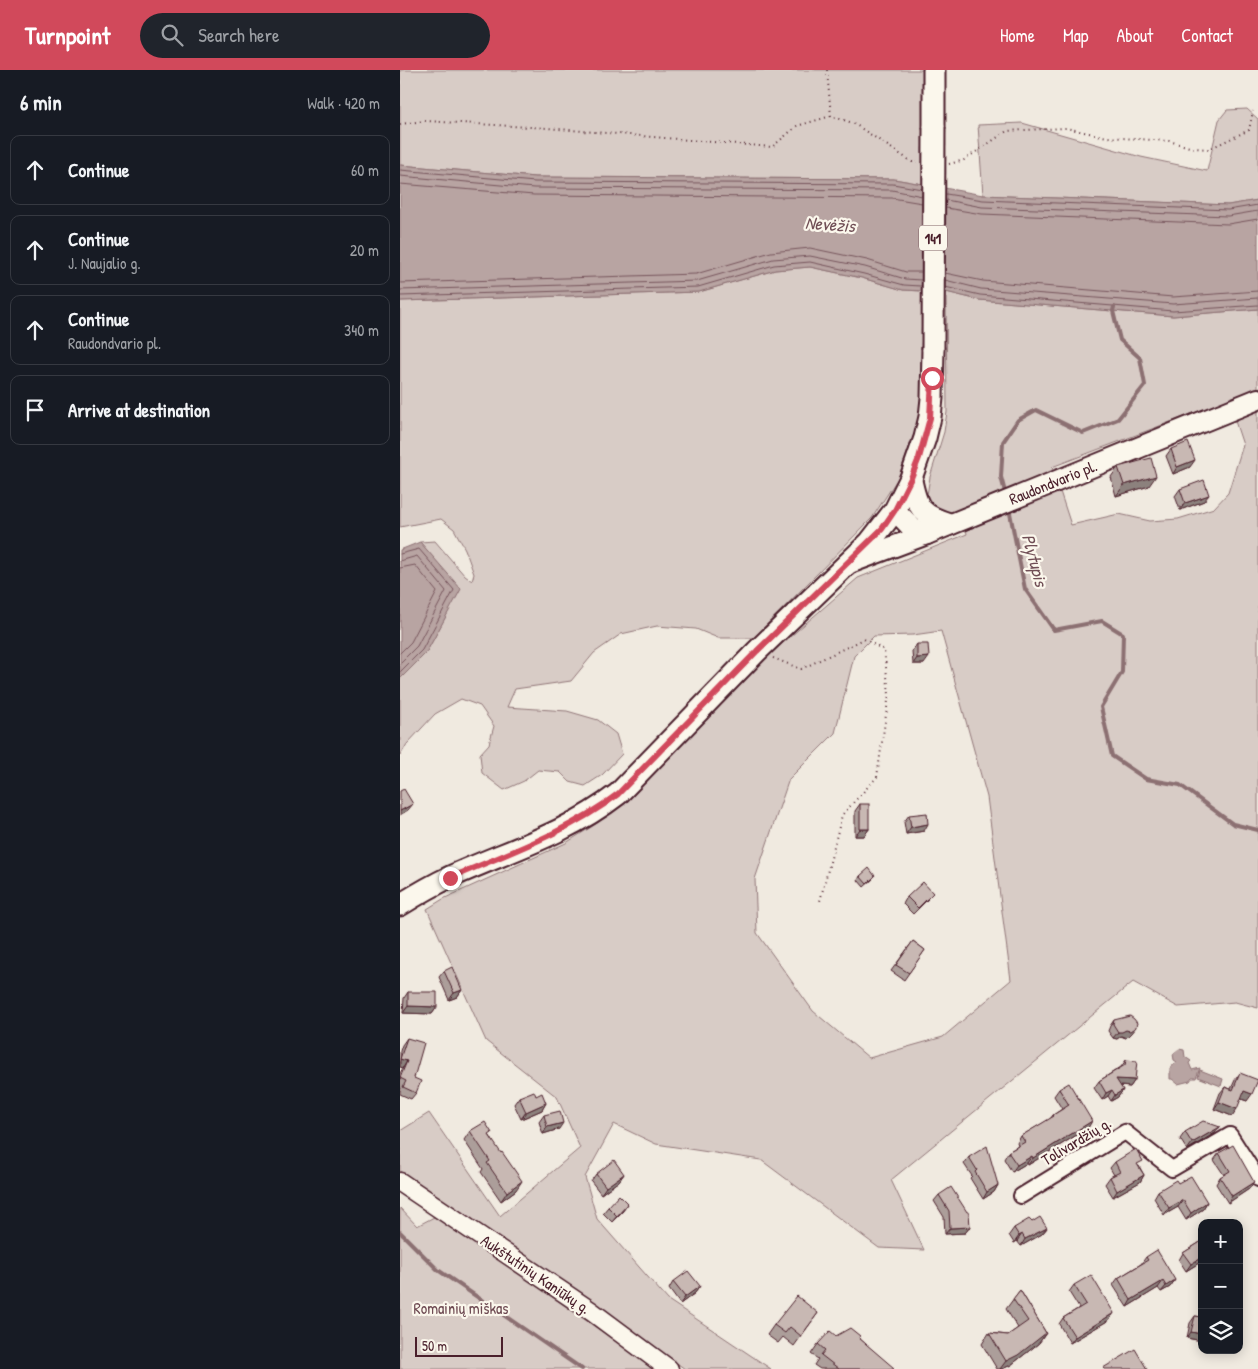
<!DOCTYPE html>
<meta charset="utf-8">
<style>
:root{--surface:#171b24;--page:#20242c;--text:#f1f3f6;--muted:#9ea1a6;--line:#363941;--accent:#d1495b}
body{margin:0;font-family:"Patrick Hand",sans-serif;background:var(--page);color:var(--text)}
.controls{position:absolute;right:15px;bottom:15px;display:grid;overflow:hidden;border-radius:10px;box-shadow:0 2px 12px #0003}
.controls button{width:45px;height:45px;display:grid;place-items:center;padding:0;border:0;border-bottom:1px solid var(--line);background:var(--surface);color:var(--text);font:25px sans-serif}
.scale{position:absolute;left:15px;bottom:12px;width:88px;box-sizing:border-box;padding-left:5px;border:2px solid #4a1f2b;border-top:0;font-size:14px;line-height:18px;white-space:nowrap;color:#4a1f2b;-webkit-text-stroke:4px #fbf7ec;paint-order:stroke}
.stop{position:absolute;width:15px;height:15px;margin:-11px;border:4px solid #d1495b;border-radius:50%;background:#fff}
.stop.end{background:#d1495b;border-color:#fff;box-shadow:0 1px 5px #0008}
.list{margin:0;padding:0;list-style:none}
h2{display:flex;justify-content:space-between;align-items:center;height:65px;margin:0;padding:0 20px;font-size:21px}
h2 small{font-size:16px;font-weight:400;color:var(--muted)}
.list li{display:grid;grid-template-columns:32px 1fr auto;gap:15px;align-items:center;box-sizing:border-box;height:70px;margin:0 10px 10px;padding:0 10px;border:1px solid var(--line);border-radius:10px}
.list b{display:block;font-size:19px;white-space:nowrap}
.list p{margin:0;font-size:16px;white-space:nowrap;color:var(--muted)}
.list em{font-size:16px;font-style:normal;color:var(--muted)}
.icon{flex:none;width:28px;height:28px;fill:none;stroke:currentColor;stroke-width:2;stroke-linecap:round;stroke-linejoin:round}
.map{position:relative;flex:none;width:858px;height:1299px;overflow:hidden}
header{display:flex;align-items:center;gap:30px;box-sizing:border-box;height:70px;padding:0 25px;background:var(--accent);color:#fff}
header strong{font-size:24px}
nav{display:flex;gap:28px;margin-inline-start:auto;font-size:18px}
.search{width:350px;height:45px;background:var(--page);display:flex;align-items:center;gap:12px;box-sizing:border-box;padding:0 18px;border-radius:28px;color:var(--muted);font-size:19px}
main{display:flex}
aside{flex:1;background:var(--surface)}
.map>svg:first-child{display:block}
</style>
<header>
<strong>Turnpoint</strong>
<div class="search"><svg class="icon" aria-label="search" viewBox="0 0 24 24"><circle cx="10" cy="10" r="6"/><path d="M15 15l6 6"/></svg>Search here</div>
<nav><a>Home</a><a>Map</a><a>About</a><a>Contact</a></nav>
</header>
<main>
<aside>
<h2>6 min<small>Walk · 420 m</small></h2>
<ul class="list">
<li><svg class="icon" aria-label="ahead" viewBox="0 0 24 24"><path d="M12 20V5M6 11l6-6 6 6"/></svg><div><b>Continue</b></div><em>60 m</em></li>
<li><svg class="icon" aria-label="ahead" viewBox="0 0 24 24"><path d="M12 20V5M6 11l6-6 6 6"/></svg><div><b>Continue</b><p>J. Naujalio g.</p></div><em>20 m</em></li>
<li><svg class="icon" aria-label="ahead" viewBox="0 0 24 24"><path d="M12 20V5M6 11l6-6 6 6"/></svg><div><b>Continue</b><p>Raudondvario pl.</p></div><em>340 m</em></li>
<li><svg class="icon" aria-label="arrive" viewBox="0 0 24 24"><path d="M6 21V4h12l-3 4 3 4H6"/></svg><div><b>Arrive at destination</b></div></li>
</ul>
</aside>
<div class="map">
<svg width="858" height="1299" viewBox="0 0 858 1299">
<rect width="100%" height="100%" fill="#f0eae0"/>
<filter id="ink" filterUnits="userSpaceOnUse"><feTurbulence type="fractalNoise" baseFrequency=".02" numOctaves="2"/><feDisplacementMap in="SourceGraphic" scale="10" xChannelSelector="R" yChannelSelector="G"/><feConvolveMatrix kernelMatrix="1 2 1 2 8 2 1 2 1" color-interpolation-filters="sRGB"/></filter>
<g filter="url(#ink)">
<!-- green -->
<g fill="#d8ccc6" stroke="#917678" fill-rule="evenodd">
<path d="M0 0H525L523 114 494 109 135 107 0 95Z"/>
<path d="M847 39 858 49V130L828 135 583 125 578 55 622 53 741 87 807 101 819 50 827 40Z"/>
<path d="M410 197 462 208 503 220 522 221 521 338 516 359 498 408 472 448 354 568H318L296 559 257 556 221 564 194 583 171 611 115 619 107 637 167 641 198 650 216 664 222 684 202 705 185 716 170 712 160 702 138 700 124 711 104 720 82 703 80 684 89 674 94 656 80 636 61 629 35 644 7 674 0 686V609L26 583 60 520 20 472 35 471 65 506 72 511 74 504 65 479 54 459 41 449 0 457V231L299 222 375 200Z"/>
<path d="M546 222 579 230 773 246 858 239V938L835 932 778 937 733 912 491 1110 524 1180 479 1178 361 1090 256 1074 214 1054 185 1107 197 1149 268 1230 371 1299H285L185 1227 88 1165 0 1101V1061L29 1043 100 1146 180 1078 157 1027 86 971 27 839 43 829 166 773 196 754 238 719 361 592 458 508 567 464 562 441 553 447 538 442 531 433 527 425 530 407 544 362 547 342ZM828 330 843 375 828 423 814 438 778 449 750 451 719 444 671 455 652 397ZM541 561 587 727 611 910 543 967 469 988 413 941 357 863 355 809 389 709 435 663 454 586 474 566 513 565Z"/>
<path d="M0 1138 17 1156 36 1146 256 1299H0Z"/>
</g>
<!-- water -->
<g fill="#b8a4a2" stroke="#8c6f72">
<path d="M0 95 135 107 494 109 583 125 828 135 858 130V239L773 246 579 230 546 222 503 220 462 208 410 197 375 200 299 222 0 231Z"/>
<path d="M20 472 61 519 26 583 0 609V480Z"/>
<path d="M779 979 784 980 785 987 791 991 789 993 792 1000 800 998 796 1008H792L790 1011 778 1014 772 1009H770V998L777 992 774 990 773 984Z"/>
<path d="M800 1000 823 1009 821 1016 798 1007Z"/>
</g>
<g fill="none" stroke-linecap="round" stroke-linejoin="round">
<!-- shore -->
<g stroke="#76545b" stroke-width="1">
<path d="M0 100 135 112 493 114 522 119"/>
<path d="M0 106 134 118 492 120 522 126"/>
<path d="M0 114 134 125 492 128 522 133"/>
<path d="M546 124 583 130 828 140 858 135"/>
<path d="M546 130 582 137 828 146 858 141"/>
<path d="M546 138 582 144 828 154 858 149"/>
<path d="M545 203 583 211 773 227 858 221"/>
<path d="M545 210 581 219 773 234 858 228"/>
<path d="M0 213 296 204 371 182 410 178 467 190 506 202H521"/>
<path d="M545 217 580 225 773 241 858 235"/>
<path d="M0 220 297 211 373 189 410 186 465 197 505 209 521 210"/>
<path d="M0 226 298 217 374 195 410 192 464 204 504 215 521 216"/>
<path d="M0 484 19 479 54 520 22 580 0 602"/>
<path d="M0 491 17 486 46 521 17 576 0 593"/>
<path d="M0 498 15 495 37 522 11 572 0 583"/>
</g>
<!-- stream -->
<g stroke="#8c6f72" stroke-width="4">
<path d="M606 426 601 407 603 372 618 350 636 340 683 363 718 349 745 315 740 288 720 270 713 241 714 237"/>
<path d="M609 438 625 519 654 560 702 551 723 564 722 602 701 637 712 686 746 709 780 715 833 754 858 760"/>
<path d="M0 1162 38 1200 182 1299"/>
</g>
<defs>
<path id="minor" d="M621 1126 725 1062 772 1099 830 1065 858 1109"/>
<path id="tertiary" d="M0 1112 191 1241 269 1299"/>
<g id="secondary">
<path d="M511 408C517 438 520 445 551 454"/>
<path d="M495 440 513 459 527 464"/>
<path d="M447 494 527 464 858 329"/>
</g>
<g id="primary">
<path d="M534 0V57"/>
<path d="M0 835C16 825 33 815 50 807 109 780 165 765 218 724L357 581 470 472 495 440 511 408 525 368 530 347 532 328 533 279"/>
</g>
</defs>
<!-- minor casing -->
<use href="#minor" stroke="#4a1f2b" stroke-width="18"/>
<!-- tertiary casing -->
<use href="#tertiary" stroke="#4a1f2b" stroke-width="21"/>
<!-- secondary casing -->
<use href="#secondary" stroke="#4a1f2b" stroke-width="24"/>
<!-- primary casing -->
<use href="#primary" stroke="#4a1f2b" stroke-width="25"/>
<!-- path -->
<g stroke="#4a1f2b" stroke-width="2" stroke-dasharray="1 4" stroke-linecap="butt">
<path d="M427 0 431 46"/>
<path d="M0 54 25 51 147 58 372 77 397 56 431 46 453 53 512 92H517"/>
<path d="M549 94 564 90 607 61 666 58 707 67 769 71 793 78 809 79 849 60 853 41"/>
<path d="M373 588 401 599 464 569 484 580 489 624 477 707 442 745 420 831"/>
</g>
<!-- minor -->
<use href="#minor" stroke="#fbf7ec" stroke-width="14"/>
<!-- tertiary -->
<use href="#tertiary" stroke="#fbf7ec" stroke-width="18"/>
<!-- secondary -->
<use href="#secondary" stroke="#fbf7ec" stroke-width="20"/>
<!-- primary -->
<use href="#primary" stroke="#fbf7ec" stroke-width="21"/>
<defs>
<path id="primary-bridge" d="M533 279 534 57"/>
</defs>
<!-- primary-bridge casing -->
<use href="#primary-bridge" stroke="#4a1f2b" stroke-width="25" stroke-linecap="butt"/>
<!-- primary-bridge -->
<use href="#primary-bridge" stroke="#fbf7ec" stroke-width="21"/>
</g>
<!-- wall -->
<g fill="#ac9e9a" stroke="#4a1f2b">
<path d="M771 379 790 397 773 404 766 386Z"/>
<path d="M718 397 749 416 716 426 711 407Z"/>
<path d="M780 419 804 431 780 440 775 426Z"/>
<path d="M517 574 524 594H513L512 581Z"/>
<path d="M460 734 469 759 464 766H455V741Z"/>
<path d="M509 745 524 761 506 764 504 752Z"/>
<path d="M460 806 473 809 464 817 458 810Z"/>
<path d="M507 827 528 829 513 844 503 834Z"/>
<path d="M513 871 525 880 504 910 491 901Z"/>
<path d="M44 901 62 920 57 927 49 930 39 907Z"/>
<path d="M8 922 37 937 32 944 3 943 4 928Z"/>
<path d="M714 950 731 963 726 968 721 966 717 969 713 968 708 961 710 956Z"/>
<path d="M7 968 14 1008 16 1023 11 1029 0 1024V1021L1 1018 0 1017V1003L3 998 0 997V981L2 975Z"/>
<path d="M726 990 735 1010 730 1017 720 1016 723 1020 718 1027 711 1031 708 1026 702 1030 694 1018 699 1011 721 997Z"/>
<path d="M840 1003 847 1031 841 1029 832 1046 814 1039 820 1023 825 1017 831 1019 835 1010Z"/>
<path d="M659 1019 688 1058 628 1095 627 1093 612 1102 604 1089 608 1082 618 1076 617 1073 621 1066 650 1049 653 1045 662 1039 654 1026Z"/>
<path d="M136 1026 146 1033 142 1040 121 1049 114 1034 119 1027Z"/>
<path d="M144 1045 159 1059 143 1064 139 1052Z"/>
<path d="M70 1061 90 1066 116 1120 101 1131 81 1102 83 1099 64 1070Z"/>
<path d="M785 1062 815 1063 787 1080 780 1069Z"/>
<path d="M819 1083 849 1119 828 1133 816 1114 820 1107 824 1105 814 1090Z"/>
<path d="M569 1087 598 1115 594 1122 583 1129 570 1108 572 1106 564 1094Z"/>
<path d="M715 1092 739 1096 744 1105 740 1112 713 1127 705 1114 710 1107 714 1105 710 1098Z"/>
<path d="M196 1104H224L219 1111 201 1124 191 1111Z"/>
<path d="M778 1113 807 1132 803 1139 786 1150 778 1137 764 1145 754 1128 758 1121Z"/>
<path d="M539 1125 570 1157 565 1163 545 1164 544 1147 534 1131Z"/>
<path d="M208 1137 223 1141 212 1152 203 1143Z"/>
<path d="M632 1152 647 1158 642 1164 621 1176 617 1171 614 1173 609 1165 614 1158Z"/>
<path d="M802 1171V1195L799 1193 786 1201 779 1190 783 1183Z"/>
<path d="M746 1187 775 1210 770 1217 761 1222 758 1218 727 1237 713 1215 718 1208 741 1194Z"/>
<path d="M273 1212 300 1216 295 1223 280 1234 269 1219Z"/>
<path d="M674 1215 714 1243 709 1250 670 1273 659 1254 663 1248 679 1238 669 1222Z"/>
<path d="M620 1220 646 1263 639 1273 611 1295 602 1299H597L582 1274 589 1263 608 1265 618 1258 606 1239Z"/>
<path d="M418 1243 394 1276 383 1267 378 1273 367 1265 374 1255Z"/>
<path d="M795 1246 802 1247V1271L787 1268 790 1253Z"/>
<path d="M436 1266 459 1268 493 1299H420L414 1295 418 1289 411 1284 418 1274Z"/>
</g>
<!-- shaded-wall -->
<g fill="#8c817d" stroke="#4a1f2b">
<path d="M795 390 790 397 773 404 777 397Z"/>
<path d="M756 406 749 416 716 426 724 415Z"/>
<path d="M809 425 804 431 780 440 785 433Z"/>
<path d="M529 587 524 594H513L517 588Z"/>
<path d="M13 734 8 740 0 745V741Z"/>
<path d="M528 754 524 761 506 764 511 757Z"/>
<path d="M460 759H469L464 766H455Z"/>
<path d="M62 920 57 927 49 930 54 923Z"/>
<path d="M8 936 37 937 32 944 3 943Z"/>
<path d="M736 957 731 963 726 968 721 966 717 969 713 968 718 962Z"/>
<path d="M0 989 7 991 3 998 0 997Z"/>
<path d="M716 1009 735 1010 730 1017 711 1015Z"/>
<path d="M712 1020 708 1026 702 1030 706 1023Z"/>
<path d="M723 1020 718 1027 711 1031 715 1025Z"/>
<path d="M844 1021 852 1024 847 1031 839 1028Z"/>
<path d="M819 1032 837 1039 832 1046 814 1039Z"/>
<path d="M146 1033 142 1040 121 1049 126 1042Z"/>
<path d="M692 1051 688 1058 628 1095 633 1088Z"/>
<path d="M163 1053 159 1059 143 1064 147 1057Z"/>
<path d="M820 1057 815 1063 787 1080 792 1073Z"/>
<path d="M632 1086 627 1093 612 1102 617 1095Z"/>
<path d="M224 1104 219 1111 201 1124 206 1117Z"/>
<path d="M744 1105 740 1112 713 1127 717 1121Z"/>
<path d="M122 1111 116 1120 101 1131 107 1122Z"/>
<path d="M854 1112 849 1119 828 1133 832 1126Z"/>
<path d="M598 1115 594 1122 583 1129 587 1122Z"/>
<path d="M783 1130 778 1137 764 1145 769 1138Z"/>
<path d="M807 1132 803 1139 786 1150 791 1143Z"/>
<path d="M228 1134 223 1141 212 1152 217 1146Z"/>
<path d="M570 1157 565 1163 545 1164 550 1158Z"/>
<path d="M647 1158 642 1164 621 1176 625 1169Z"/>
<path d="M622 1164 617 1171 614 1173 619 1166Z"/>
<path d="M802 1187V1189L799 1193 786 1201 791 1194Z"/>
<path d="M775 1210 770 1217 761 1222 766 1216Z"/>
<path d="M763 1211 758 1218 727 1237 731 1230Z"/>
<path d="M300 1216 295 1223 280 1234 285 1227Z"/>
<path d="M714 1243 709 1250 670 1273 675 1267Z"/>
<path d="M791 1262 802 1264V1271L787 1268Z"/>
<path d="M646 1263 639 1273 611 1295 602 1299H600L606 1291Z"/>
</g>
<!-- building -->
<g fill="#c8b8b3" stroke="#4a1f2b">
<path d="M788 372 795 390 777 397 771 379Z"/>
<path d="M751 388 756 406 724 415 718 397Z"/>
<path d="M804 410 809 425 785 433 780 419Z"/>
<path d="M517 574H528L529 587 517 588Z"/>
<path d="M4 719 13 734 0 741V721Z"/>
<rect x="460" y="734" width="9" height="25"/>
<path d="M527 743 528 754 511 757 509 745Z"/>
<path d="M469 798 475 806 467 814 460 806Z"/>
<path d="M523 812 533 823 518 838 507 827Z"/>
<path d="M513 871 525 880 509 903 496 895Z"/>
<path d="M52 897 62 920 54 923 44 901Z"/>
<path d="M8 922H37V937L8 936Z"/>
<path d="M730 946 734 949 737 953 736 957 730 961 726 960 722 962H718L713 954 714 950Z"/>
<path d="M7 968 24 973 14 1008 21 1011 16 1023 3 1017 6 1011 0 1008 7 991 0 989Z"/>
<path d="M726 990 737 991 735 1010 716 1009 723 1020 715 1025 712 1020 706 1023 699 1011 725 995Z"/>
<path d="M840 1003 858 1010 852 1024 844 1021 837 1039 819 1032 825 1017 833 1020Z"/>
<path d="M669 1013 692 1051 633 1088 632 1086 617 1095 608 1082 625 1072 621 1066 654 1046 653 1045 669 1035 659 1019Z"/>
<path d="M134 1021 136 1026 142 1023 146 1033 126 1042 119 1027Z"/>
<path d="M160 1041 163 1053 147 1057 144 1045Z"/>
<path d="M803 1051 820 1057 792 1073 785 1062Z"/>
<path d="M85 1052 92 1063 89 1065 101 1083 102 1082 122 1111 107 1122 87 1093 90 1091 70 1061Z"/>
<path d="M833 1075 854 1112 832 1126 820 1107 830 1101 819 1083Z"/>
<path d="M587 1076 598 1115 587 1122 575 1102 577 1100 569 1087Z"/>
<path d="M736 1079 743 1091 737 1094 744 1105 717 1121 710 1107 720 1102 715 1092Z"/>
<path d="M214 1090 224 1104 206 1117 196 1104Z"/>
<path d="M791 1106 807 1132 791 1143 783 1130 769 1138 758 1121 776 1110 778 1113Z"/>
<path d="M551 1117 567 1142H569L570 1157 550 1158 549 1141 539 1125Z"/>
<path d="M219 1125 228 1134 217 1146 208 1137Z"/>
<path d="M640 1147 647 1158 625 1169 622 1164 619 1166 614 1158 629 1149 632 1152Z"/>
<path d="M802 1171V1187L791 1194 783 1183Z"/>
<path d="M757 1180 775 1210 766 1216 763 1211 731 1230 718 1208 748 1190 746 1187Z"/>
<path d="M288 1201 300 1216 285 1227 273 1212Z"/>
<path d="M691 1205 714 1243 675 1267 663 1248 686 1234 674 1215Z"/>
<path d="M620 1220 646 1263 618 1285 606 1291 589 1263 608 1265 628 1251 613 1229Z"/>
<path d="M397 1226 418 1243 401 1266 390 1257 385 1263 374 1255Z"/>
<path d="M795 1246 802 1247V1264L791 1262Z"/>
<path d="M450 1258 460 1266 459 1268 494 1298 493 1299H464V1298L463 1299H439L421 1285 425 1280 418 1274 430 1261 436 1266Z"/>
<path d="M735 1279 747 1299H704L703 1298Z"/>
</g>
</g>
<g fill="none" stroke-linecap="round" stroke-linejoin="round" filter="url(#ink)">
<!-- route -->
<path stroke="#d1495b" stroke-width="6" d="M50 808C108 783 167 763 218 724L357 581 482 459 495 440 511 408 519 388 530 348 532 308"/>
</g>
<g text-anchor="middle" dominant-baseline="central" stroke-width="4.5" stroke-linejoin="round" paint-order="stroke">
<!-- shield labels -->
<rect fill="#fbf7ec" stroke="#7f6065" stroke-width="1" x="519" y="155.5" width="28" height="25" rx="4"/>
<g font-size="15" font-weight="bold" fill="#4a1f2b">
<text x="533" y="168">141</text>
</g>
<!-- street labels -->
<g font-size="16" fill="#4a1f2b" stroke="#fbf7ec">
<text transform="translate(653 412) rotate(-22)">Raudondvario pl.</text>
<text transform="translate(676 1071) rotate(-31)">Tolivardžių g.</text>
<text transform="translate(136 1204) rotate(34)">Aukštutinių Kaniūkų g.</text>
</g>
<!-- park labels -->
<g font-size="16" fill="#6e4a52" stroke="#fbf7ec">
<text x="61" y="1238">Romainių miškas</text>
</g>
<!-- water labels -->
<g font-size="18" font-style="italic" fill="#704e55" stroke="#fbf7ec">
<text transform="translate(430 154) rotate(4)">Nevėžis</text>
<text transform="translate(635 490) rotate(75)">Plytupis</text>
</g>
</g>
</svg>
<div class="controls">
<button>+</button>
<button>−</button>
<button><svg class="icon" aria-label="layers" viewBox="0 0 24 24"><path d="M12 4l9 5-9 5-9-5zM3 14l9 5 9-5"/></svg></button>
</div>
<div class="scale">50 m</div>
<div class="stop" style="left:532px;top:308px"></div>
<div class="stop end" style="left:50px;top:808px"></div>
</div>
</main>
